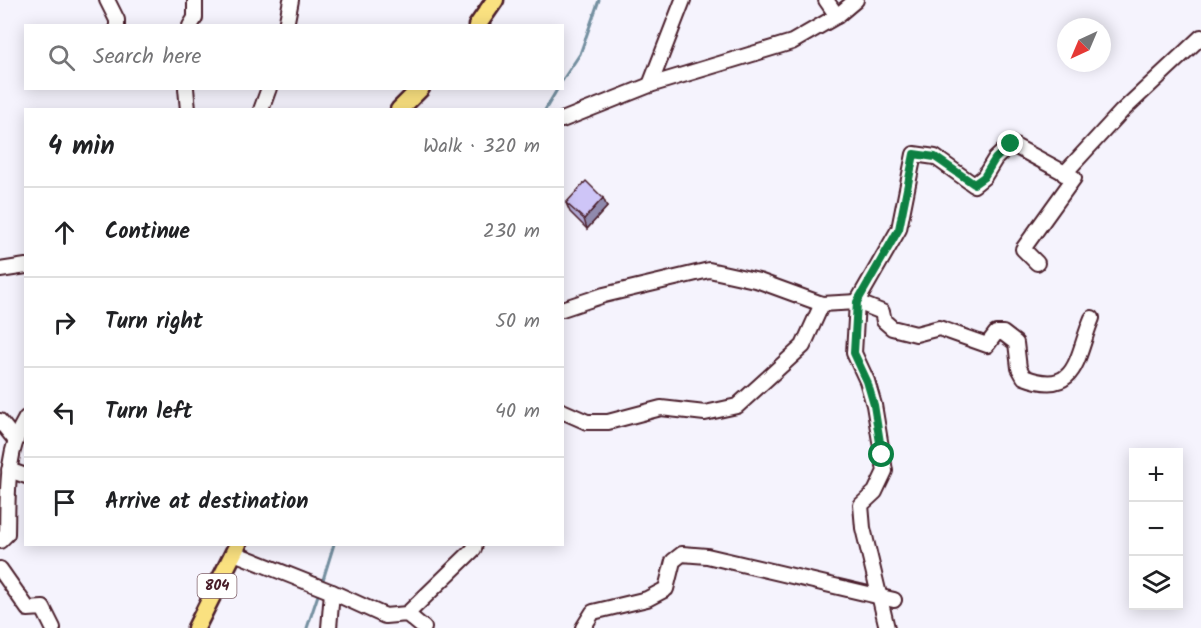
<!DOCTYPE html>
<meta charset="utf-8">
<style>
:root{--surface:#fff;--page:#f6f6f6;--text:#202124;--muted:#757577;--line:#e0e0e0}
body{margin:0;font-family:Kalam,sans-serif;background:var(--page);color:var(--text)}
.controls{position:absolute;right:18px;bottom:18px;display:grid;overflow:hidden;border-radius:0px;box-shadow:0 3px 15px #0003}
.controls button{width:54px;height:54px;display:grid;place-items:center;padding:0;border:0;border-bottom:2px solid var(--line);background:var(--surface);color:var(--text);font:30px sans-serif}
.compass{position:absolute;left:1057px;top:18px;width:54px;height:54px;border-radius:50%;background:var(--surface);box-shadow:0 3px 15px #0003;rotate:224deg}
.stop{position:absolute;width:18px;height:18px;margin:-14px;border:4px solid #0b8043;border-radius:50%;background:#fff}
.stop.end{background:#0b8043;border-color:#fff;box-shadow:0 2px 6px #0008}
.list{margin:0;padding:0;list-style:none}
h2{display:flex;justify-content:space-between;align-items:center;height:78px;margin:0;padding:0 24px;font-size:26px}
h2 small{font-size:20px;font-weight:400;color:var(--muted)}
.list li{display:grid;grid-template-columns:39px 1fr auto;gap:18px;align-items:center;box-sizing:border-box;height:90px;padding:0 24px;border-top:2px solid var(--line)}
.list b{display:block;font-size:22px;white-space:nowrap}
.list em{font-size:20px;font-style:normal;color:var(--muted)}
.icon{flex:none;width:33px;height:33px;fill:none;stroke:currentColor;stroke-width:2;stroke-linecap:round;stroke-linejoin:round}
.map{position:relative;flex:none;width:1201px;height:628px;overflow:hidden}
.search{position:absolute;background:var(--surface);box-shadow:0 3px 15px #0003;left:24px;top:24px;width:540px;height:66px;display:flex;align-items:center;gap:15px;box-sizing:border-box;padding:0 21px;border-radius:0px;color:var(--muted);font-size:22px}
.panel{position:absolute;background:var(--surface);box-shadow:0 3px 15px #0003;left:24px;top:108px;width:540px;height:438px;border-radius:0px}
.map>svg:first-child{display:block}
</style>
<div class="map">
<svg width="1201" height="628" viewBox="0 0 1201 628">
<rect width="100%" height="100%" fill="#f5f3fd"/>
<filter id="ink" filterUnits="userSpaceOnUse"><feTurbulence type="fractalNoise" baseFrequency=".0167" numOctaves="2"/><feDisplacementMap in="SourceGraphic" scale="12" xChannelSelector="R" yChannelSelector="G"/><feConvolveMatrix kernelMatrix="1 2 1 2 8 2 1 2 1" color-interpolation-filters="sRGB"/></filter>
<g filter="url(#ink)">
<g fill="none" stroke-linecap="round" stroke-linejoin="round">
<!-- stream -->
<g stroke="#7490a1" stroke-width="3">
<path d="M562 81 580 54 599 0"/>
<path d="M545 110 558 88"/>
<path d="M322 583 334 544"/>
<path d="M307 628 319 592"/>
</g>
<defs>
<g id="minor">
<path d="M107 0 117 20V26"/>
<path d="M826 0 837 16"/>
<path d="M190 26 195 18V0"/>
<path d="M286 26 291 0"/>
<path d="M650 85 683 0"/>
<path d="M186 88 188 110"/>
<path d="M261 110 269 88"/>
<path d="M562 120 650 85 792 42 837 16 856 0"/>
<path d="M1064 174 1121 112 1201 37"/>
<path d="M0 270 26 266"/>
<path d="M562 309 604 295 709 270 759 281 822 304 857 302 882 312 884 321 892 328 916 334 939 328 987 345 996 333H1003L1016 343 1019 368 1024 377C1078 398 1076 356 1092 318"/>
<path d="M562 411 587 422H608L661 408 705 413 737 406 803 346 822 304"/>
<path d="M0 421 16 441"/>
<path d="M9 470 26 476"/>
<path d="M0 541 7 534C8 496 5 452 26 418"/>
<path d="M234 553 332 592 385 616 407 614 424 628"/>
<path d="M0 569 28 609 43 608 53 628"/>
<path d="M407 614 474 549 475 544"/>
<path d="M329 628 332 592"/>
<path d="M583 628 593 612 647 599 666 589 673 561 682 554 707 556 894 600"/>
<path d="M887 628 863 528 861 505 875 492 885 471 874 405 867 381 854 353 857 302 899 229 914 154 935 157 974 185 984 177 995 159 1011 144 1074 178 1023 249 1037 263"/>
</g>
<g id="major">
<path d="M477 26 495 0"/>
<path d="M399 110 421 88"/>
<path d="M196 628 238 544"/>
</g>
</defs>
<!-- minor casing -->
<use href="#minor" stroke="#4a1f2b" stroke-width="18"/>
<!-- major casing -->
<use href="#major" stroke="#4a1f2b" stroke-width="21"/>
<!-- minor -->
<use href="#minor" stroke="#fff" stroke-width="14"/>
<!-- major -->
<use href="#major" stroke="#fae180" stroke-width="16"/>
</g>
<!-- wall -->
<path fill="#b1a9d4" stroke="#4a1f2b" stroke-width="1.5" d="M603 198 607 207 587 229 570 212 566 203Z"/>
<!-- shaded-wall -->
<path fill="#908aad" stroke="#4a1f2b" stroke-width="1.5" d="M603 198 607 207 587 229 584 219Z"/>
<!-- building -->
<path fill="#cec5f7" stroke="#4a1f2b" stroke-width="1.5" d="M586 181 603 198 584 219 566 203Z"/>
</g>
<g fill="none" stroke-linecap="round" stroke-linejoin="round" filter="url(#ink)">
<!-- route -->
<path stroke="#0b8043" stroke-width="8" d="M882 455 874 405 867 381 854 353 857 302 899 229 914 154 935 157 974 184 984 177 995 159 1011 144"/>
</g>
<g text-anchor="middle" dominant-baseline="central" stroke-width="6" stroke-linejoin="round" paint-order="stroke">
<!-- shield labels -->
<rect fill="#fff" stroke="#80626b" stroke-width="1.5" x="197.5" y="574" width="39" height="24" rx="4.5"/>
<g font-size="15" font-weight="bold" fill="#4a1f2b">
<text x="217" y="586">804</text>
</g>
</g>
</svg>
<div class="controls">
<button>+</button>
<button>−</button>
<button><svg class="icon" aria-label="layers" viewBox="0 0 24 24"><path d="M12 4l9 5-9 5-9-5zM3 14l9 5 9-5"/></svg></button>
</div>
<svg class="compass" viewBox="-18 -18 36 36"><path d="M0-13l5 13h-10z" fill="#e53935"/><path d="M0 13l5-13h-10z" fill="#757577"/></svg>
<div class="stop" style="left:882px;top:455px"></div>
<div class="stop end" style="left:1011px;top:144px"></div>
<div class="search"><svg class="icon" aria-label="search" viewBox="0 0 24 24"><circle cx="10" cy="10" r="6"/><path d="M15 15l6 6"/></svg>Search here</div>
<section class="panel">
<h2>4 min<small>Walk · 320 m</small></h2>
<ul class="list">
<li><svg class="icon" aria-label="ahead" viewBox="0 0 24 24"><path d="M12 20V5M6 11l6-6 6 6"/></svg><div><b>Continue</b></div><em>230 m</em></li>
<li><svg class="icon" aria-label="right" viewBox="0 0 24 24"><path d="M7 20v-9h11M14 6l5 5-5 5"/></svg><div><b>Turn right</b></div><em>50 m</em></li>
<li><svg class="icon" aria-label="left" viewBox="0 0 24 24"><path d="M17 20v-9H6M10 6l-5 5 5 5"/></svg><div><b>Turn left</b></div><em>40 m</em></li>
<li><svg class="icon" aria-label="arrive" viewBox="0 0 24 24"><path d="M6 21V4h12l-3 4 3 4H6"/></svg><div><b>Arrive at destination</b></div></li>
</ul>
</section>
</div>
